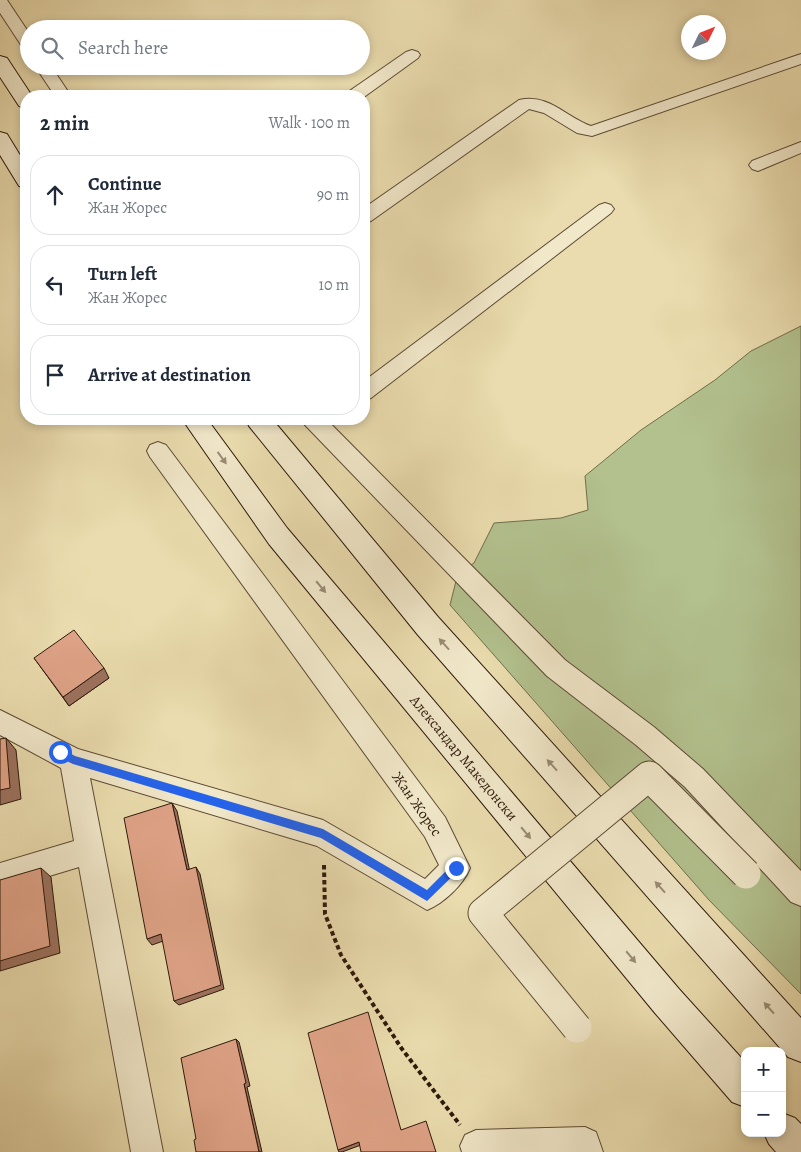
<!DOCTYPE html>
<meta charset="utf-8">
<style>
:root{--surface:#fff;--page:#f2f2f3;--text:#1f2937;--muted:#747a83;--line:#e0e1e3}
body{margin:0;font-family:Alegreya,serif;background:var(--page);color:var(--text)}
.controls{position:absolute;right:15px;bottom:15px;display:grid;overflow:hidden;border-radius:10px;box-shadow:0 2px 8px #0003}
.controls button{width:45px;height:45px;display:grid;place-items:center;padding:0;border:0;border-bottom:1px solid var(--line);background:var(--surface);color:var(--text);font:25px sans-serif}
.compass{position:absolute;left:681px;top:15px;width:45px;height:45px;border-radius:50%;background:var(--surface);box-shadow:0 2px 8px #0003;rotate:47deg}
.stop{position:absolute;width:15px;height:15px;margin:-11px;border:4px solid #2563eb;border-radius:50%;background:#fff}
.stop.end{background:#2563eb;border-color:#fff;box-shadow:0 1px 5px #0008}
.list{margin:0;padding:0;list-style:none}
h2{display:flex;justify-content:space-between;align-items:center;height:65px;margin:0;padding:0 20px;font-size:21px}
h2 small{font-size:16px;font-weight:400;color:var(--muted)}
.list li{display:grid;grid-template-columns:32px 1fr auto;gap:15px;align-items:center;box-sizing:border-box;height:80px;margin:0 10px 10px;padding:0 10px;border:1px solid var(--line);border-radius:20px}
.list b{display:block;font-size:19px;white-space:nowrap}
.list p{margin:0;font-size:16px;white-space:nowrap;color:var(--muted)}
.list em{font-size:16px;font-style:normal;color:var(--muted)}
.icon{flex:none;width:28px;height:28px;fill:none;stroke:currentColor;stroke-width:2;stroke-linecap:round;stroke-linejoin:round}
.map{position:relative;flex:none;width:801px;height:1152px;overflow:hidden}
.search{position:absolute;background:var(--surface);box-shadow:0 2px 8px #0003;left:20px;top:20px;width:350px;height:55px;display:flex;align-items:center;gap:12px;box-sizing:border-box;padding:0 18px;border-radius:28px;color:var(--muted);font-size:19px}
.panel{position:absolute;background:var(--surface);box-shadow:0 2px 8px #0003;left:20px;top:90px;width:350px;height:335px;border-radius:20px}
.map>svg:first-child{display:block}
</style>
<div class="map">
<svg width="801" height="1152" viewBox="0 0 801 1152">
<rect width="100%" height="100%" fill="#eadcae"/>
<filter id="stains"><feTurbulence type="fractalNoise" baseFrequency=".004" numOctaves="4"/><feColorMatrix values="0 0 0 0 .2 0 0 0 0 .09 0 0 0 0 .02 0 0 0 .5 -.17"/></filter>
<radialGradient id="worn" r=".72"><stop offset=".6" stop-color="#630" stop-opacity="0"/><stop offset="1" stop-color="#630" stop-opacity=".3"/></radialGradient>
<!-- green -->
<path fill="#b2c18e" stroke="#706d4d" d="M801 326V994L709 900 450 605 458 573 474 563 494 523 561 518 588 510 585 476 641 430 715 380 751 351Z"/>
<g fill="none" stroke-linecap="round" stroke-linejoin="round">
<defs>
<g id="street">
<path d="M0 0H7L29 33V50L23 48 0 13Z"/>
<path d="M412 50 418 52 420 55 418 58 364 97 346 96 348 92 406 52Z"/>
<path d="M801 54V64L592 136 577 133 544 113 529 109 371 221 364 223V208L519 100C548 93 566 117 591 126Z"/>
<path d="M35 66H51L71 96H55Z"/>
<path d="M801 142V153L758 171 752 169 749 165 752 161Z"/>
<path d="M605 203 611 205 614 209 611 213 371 398 364 400V381L599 205Z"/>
<path d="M302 419H326L565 660 654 727 703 769 801 871V906L791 902 685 787 636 745 547 676 305 425Z"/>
<path d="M158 442 166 445 445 817 470 868C463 885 444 903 427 910L317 846 90 778 163 1152H131L79 867 0 891V863L74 841 61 768 0 735V710L78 749 323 820 425 879 439 865 425 837 150 457 147 451 150 445Z"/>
<path d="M585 1127 596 1132 603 1152H462L460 1146 465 1135 476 1130Z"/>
</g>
<g id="secondary">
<path d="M0 56 7 58 32 96H26V108L19 106 0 77Z"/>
<path d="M0 132 7 134 26 165V188L19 186 0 155Z"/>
<path d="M182 419H207L287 528 679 989 745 1062V1107L732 1102 655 1013 269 544Z"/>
<path d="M246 419H272L438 617 801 1018V1062L788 1057 418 635 249 426Z"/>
<path d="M782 1113 795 1118 801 1124V1152H776L769 1144 764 1133H782Z"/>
</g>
</defs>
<!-- street casing -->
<use href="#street" stroke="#5d4a34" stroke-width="2"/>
<!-- secondary casing -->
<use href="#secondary" stroke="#2e190c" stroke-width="2"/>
<!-- path -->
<path stroke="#2e190c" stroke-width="4" stroke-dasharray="4.5 3" stroke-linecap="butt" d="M324 865 325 914 341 955 402 1049 460 1125"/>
<!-- street -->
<use href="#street" fill="#f1e8ca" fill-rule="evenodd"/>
<!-- secondary -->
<use href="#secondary" fill="#f1e8ca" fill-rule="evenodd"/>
<defs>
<path id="street-bridge" d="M577 1028 483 913 649 776 746 874"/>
</defs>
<!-- street-bridge casing -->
<use href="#street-bridge" stroke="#5d4a34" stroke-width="31" stroke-linecap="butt"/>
<!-- street-bridge -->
<use href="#street-bridge" stroke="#f1e8ca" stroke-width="29"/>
</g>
<!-- wall -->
<path fill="#c08c74" stroke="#2e190c" d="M34 658 109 678 69 706Z"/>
<!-- shaded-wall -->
<g fill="#9c725e" stroke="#2e190c">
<path d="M104 668 109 678 69 706 63 697Z"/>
<path d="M6 738 16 750 21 799 0 805V790Z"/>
<path d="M172 803 177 811 191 877 187 870Z"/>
<path d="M196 867 200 874 224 989 179 1005 174 1001Z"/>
<path d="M41 868 51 877 60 953 0 971V961Z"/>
<path d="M161 934 166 940 152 945 147 939Z"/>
<path d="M236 1039 239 1042 250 1086 247 1087 262 1152H259L244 1084Z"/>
<path d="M359 1142 361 1145 342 1152H339L338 1150Z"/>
</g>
<!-- building -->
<g fill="#dfa387" stroke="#2e190c">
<path d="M74 630 104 668 63 697 34 658Z"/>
<path d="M6 738 10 788 0 790V739Z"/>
<path d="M172 803 187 870 196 867 221 985 174 1001 161 934 147 939 124 818Z"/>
<path d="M41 868 50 946 0 961V880Z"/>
<path d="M368 1012 401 1130 426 1121 436 1152H361L359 1142 338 1150 308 1033Z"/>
<path d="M236 1039 246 1083 244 1084 259 1152H196L194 1140 196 1139 181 1058Z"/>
</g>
<!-- one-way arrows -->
<defs><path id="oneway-solid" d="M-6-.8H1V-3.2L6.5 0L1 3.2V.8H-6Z" transform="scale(1.25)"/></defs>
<g fill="#998b74">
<use href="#oneway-solid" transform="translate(222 458) rotate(54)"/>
<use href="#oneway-solid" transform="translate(321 587) rotate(50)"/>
<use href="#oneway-solid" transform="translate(444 644) rotate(-132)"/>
<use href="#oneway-solid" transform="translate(552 765) rotate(-132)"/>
<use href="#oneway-solid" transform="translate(526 833) rotate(50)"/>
<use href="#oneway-solid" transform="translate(660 887) rotate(-132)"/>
<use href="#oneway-solid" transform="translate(631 957) rotate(50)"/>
<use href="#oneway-solid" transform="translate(769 1008) rotate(-132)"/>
</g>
<!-- route -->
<path fill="#2563eb" d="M60 748 75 756 323 829 427 890 452 865 456 863 461 868 427 901 321 838 73 764 56 756V749Z"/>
<g text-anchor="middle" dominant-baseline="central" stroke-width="4" stroke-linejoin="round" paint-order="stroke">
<!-- street labels -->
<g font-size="15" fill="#2e190c" stroke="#f1e8ca">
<text transform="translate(464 758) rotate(50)">Александар Македонски</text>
<text transform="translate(417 804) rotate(55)">Жан Жорес</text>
</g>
</g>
<rect width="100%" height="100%" filter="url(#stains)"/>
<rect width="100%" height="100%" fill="url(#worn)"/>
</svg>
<div class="controls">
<button>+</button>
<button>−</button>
</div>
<svg class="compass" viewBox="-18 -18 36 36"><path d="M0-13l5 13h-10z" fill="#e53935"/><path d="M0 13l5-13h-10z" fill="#747a83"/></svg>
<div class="stop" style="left:60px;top:752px"></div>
<div class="stop end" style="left:456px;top:868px"></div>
<div class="search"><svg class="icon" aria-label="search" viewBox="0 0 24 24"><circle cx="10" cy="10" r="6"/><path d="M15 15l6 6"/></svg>Search here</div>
<section class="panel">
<h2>2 min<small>Walk · 100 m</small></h2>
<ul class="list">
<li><svg class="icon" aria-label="ahead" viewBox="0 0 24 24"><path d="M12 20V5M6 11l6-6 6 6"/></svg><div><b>Continue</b><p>Жан Жорес</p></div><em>90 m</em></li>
<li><svg class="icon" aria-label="left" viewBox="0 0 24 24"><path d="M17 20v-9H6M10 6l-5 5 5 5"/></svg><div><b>Turn left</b><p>Жан Жорес</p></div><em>10 m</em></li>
<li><svg class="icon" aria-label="arrive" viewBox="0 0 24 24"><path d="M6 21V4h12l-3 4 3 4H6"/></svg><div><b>Arrive at destination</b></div></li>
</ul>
</section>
</div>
